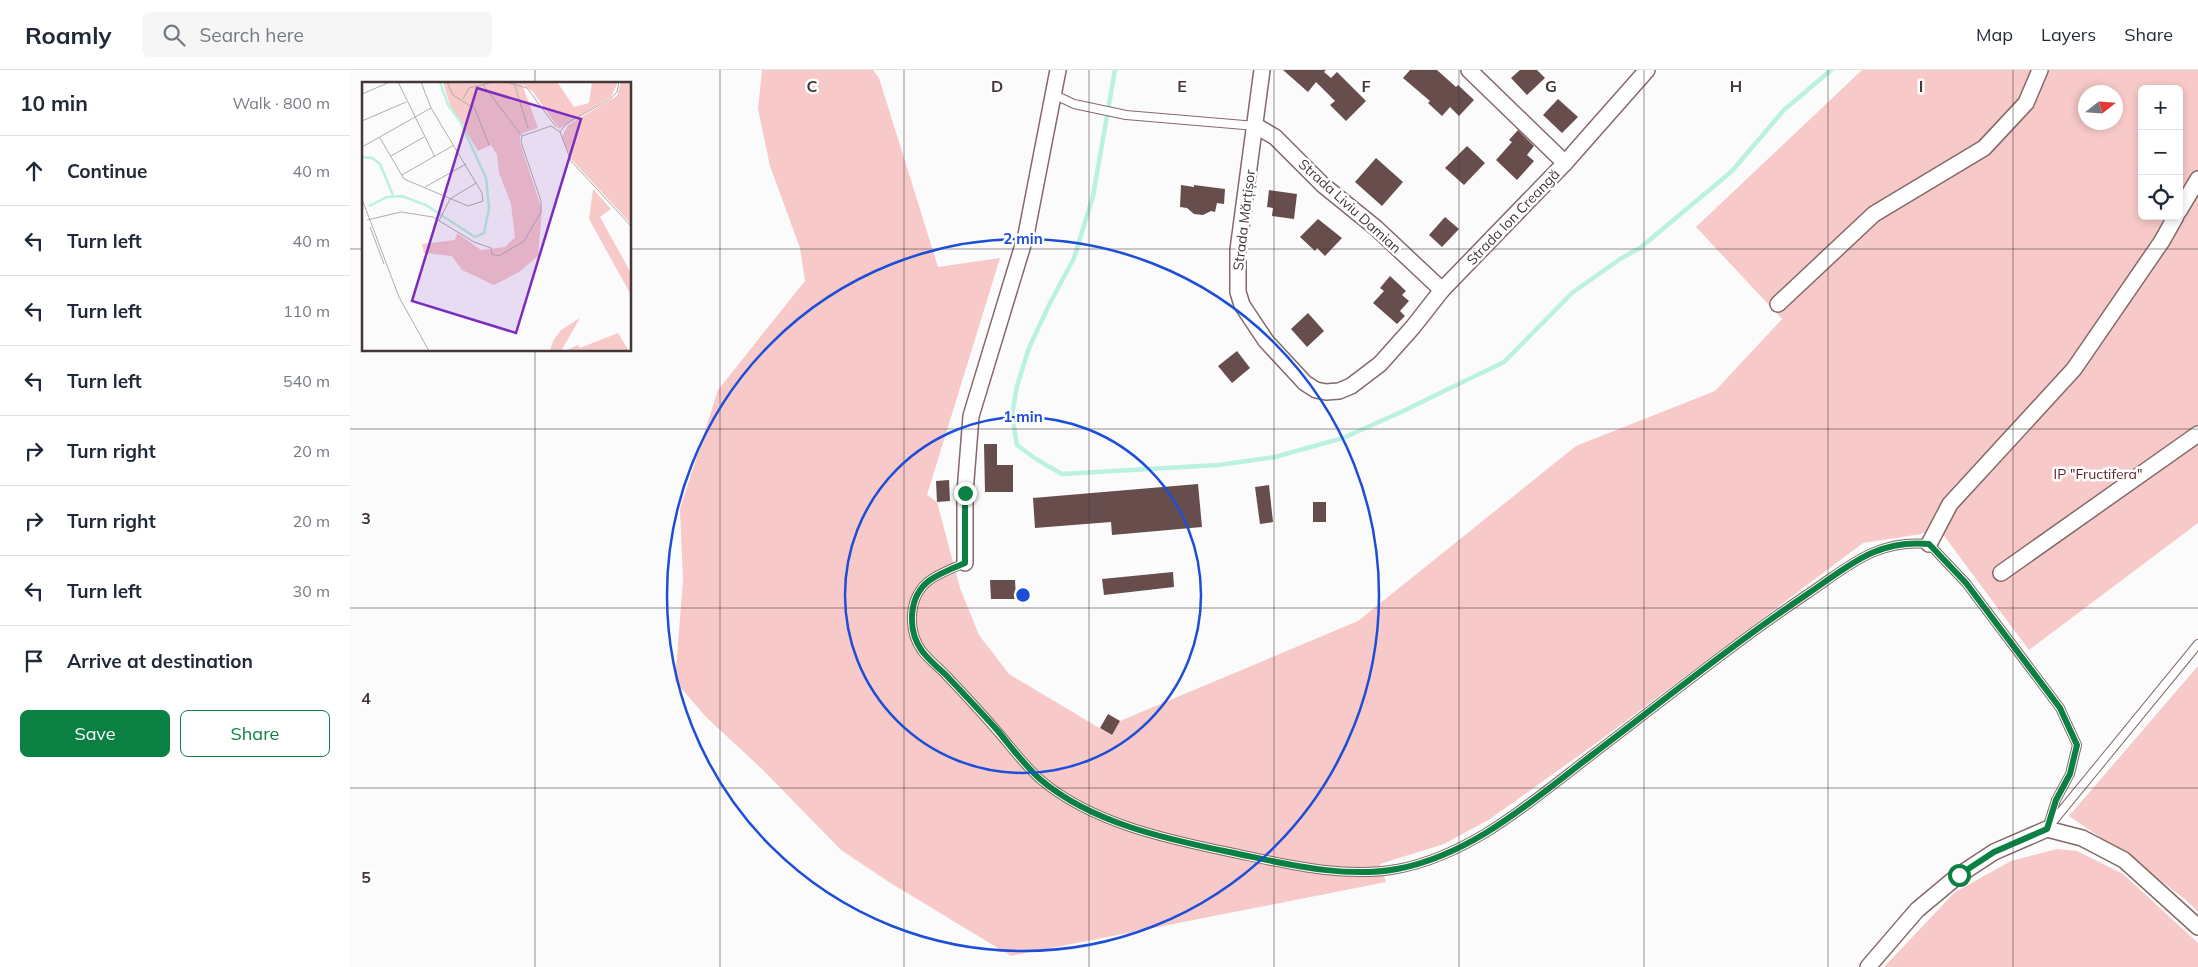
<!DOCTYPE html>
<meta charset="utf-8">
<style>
:root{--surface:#fff;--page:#f6f6f7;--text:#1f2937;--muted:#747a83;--line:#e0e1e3;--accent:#0b8043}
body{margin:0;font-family:Mulish,sans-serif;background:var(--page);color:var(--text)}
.controls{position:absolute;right:15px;top:15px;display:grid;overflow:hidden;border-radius:8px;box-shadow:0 2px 8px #0003}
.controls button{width:45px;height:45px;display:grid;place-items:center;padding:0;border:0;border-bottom:1px solid var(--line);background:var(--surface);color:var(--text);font:25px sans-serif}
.compass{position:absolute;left:1728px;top:15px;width:45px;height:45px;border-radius:50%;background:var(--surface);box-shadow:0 2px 8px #0003;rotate:73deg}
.stop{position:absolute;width:15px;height:15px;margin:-11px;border:4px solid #0b8043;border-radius:50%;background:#fff}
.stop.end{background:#0b8043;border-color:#fff;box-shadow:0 1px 5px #0008}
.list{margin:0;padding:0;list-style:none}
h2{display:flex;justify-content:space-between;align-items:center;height:65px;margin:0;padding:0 20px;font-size:21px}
h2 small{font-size:16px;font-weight:400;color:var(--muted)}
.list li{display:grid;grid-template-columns:32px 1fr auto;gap:15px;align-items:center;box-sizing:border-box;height:70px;padding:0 20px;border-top:1px solid var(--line)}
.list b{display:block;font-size:19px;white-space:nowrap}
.list em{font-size:16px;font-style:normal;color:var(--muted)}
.actions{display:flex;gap:10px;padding:15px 20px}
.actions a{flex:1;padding:11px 0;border:1px solid var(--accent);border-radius:8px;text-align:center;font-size:18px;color:var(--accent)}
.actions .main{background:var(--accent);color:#fff}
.icon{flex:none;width:28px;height:28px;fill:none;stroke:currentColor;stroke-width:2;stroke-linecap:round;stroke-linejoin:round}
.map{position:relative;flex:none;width:1848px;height:897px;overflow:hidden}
header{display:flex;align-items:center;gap:30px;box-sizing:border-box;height:70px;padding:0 25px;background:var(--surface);border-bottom:1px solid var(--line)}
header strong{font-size:24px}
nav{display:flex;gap:28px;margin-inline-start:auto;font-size:18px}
.search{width:350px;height:45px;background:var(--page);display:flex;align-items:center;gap:12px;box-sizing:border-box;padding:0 18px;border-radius:8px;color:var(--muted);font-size:19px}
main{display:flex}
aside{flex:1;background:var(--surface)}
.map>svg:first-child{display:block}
</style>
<header>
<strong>Roamly</strong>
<div class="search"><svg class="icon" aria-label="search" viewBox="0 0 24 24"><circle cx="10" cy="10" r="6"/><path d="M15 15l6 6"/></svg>Search here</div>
<nav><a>Map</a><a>Layers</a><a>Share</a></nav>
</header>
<main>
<aside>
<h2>10 min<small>Walk · 800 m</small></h2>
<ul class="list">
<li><svg class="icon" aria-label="ahead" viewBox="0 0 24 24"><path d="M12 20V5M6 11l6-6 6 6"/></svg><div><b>Continue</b></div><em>40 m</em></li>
<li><svg class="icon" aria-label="left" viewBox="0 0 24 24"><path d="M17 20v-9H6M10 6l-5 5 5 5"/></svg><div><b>Turn left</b></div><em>40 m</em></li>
<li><svg class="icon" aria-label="left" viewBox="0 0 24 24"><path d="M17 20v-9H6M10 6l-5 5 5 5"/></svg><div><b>Turn left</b></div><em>110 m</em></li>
<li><svg class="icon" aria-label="left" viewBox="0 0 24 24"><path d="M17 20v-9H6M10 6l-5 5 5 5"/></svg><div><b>Turn left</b></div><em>540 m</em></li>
<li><svg class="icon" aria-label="right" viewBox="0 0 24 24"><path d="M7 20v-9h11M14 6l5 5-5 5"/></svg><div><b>Turn right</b></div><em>20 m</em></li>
<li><svg class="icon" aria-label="right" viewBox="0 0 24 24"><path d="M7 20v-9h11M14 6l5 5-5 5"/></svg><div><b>Turn right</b></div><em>20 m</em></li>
<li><svg class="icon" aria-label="left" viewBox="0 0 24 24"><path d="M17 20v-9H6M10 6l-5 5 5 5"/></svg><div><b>Turn left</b></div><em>30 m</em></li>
<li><svg class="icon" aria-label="arrive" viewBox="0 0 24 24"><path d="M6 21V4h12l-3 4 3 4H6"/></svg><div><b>Arrive at destination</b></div></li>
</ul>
<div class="actions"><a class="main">Save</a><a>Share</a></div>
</aside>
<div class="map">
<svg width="1848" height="897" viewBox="0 0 1848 897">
<rect width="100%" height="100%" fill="#fbfbfb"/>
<!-- green -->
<g fill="#f7c9c8" fill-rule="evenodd">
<path d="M412 0H523L529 8 588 197 650 188 577 425 587 432 610 518 629 565 659 604 761 665 770 651 1008 551 1226 376 1365 321 1432 249 1346 157 1512 0H1848V453L1679 580 1583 451 1579 461 1571 464 1513 473 1245 674 1140 749 1094 774 1030 794 1036 812 661 886 539 812 491 780 412 699 355 646 325 611 333 511 330 439 368 320 455 211 450 178 420 96 408 39ZM1792 19H1829V146H1792ZM1736 22H1766V52H1736Z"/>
<path d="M1848 596V842L1836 830 1782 789 1719 746Z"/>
<path d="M1707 779 1727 781 1773 804 1848 873V897H1534L1605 822 1661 791Z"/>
</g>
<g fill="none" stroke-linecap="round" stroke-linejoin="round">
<!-- stream -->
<path stroke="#bbf1e0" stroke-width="4.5" d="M765 0 743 126 724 188 700 233 679 278 667 316 662 345 667 375 686 389 712 404 868 395 925 387 993 368 1049 343 1154 292 1222 223 1270 189 1290 178 1382 101 1434 40 1481 0"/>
</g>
<!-- building -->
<g fill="#674d4c">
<path d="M933 0H976L974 2 981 8 987 2 1016 31 996 51 980 35 985 31 966 12 958 22Z"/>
<path d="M1060 0H1087L1106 17 1108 15 1124 30 1109 46 1100 37 1092 46 1078 33 1080 31 1053 8Z"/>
<path d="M1170 0H1187L1195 8 1177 25 1161 8Z"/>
<path d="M1208 29 1228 47 1212 63 1193 45Z"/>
<path d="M1168 60 1184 76 1177 85 1184 91 1167 110 1146 90 1162 72 1159 70Z"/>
<path d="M1117 76 1135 93 1114 115 1095 98Z"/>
<path d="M1026 88 1053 112 1032 136 1005 112Z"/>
<path d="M831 115 844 117V115L875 119 874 134 867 133 865 142 861 141 853 145 844 144 837 138 830 137Z"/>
<path d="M919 120 947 124 944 149 922 146 923 138 917 137Z"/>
<path d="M1095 147 1109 159 1092 177 1079 165Z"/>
<path d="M968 149 992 168 975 186 967 178 965 181 950 167Z"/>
<path d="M1040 206 1056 221 1052 225 1059 231 1050 241 1055 246 1047 254 1023 233 1034 221 1030 218Z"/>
<path d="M958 243 974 261 957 277 941 259Z"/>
<path d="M887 281 900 298 882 313 868 296Z"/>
<path d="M634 374H647V395H663V422H635Z"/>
<path d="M599 410 600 431 587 432 586 411Z"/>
<path d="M848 414 852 457 762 465 761 452 685 458 683 428Z"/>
<path d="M919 415 923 452 910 454 905 417Z"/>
<rect x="963" y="432" width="13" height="20"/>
<path d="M823 502 824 517 754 525 752 509Z"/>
<path d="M640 510H665L666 529H641Z"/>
<path d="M758 644 770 651 762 665 750 658Z"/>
</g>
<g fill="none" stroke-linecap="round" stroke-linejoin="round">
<defs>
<g id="lane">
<path d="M703 24 724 34 776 45 906 56"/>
<path d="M615 493C603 498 590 503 580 510 558 526 557 560 572 581 578 589 588 597 595 604 613 623 631 642 648 662 662 678 675 696 691 710 742 753 816 769 879 782 932 793 992 809 1047 799 1122 785 1183 730 1242 685 1313 631 1382 575 1456 525 1498 497 1525 469 1579 474L1616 513 1710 638 1727 675 1720 704 1706 730 1697 759"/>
<path d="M1700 755 1848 574"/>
</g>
<g id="street">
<path d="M912 0 888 180V222L892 235 916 271 955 313 966 320 976 322 989 321 1001 316 1030 294 1063 257 1092 220 1215 93 1297 0"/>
<path d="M1119 0 1215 93"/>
<path d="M906 56 925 67 973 115 1026 158 1092 220"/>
<path d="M1829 141 1848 109"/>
<path d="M1428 234 1524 144 1634 78 1676 33 1690 0"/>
<path d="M1579 474 1600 434 1724 299 1812 171 1826 146"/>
<path d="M615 493V423L621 346 676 165 708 0"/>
<path d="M1651 503 1848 364"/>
<path d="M1518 897 1567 840 1609 805 1644 782 1697 759 1732 768 1774 790 1848 857"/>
</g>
</defs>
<!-- lane casing -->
<use href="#lane" stroke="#856968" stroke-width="10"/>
<!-- street casing -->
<use href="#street" stroke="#856968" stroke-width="18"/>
<!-- lane -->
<use href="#lane" stroke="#fff" stroke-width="8"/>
<!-- street -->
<use href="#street" stroke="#fff" stroke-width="15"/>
</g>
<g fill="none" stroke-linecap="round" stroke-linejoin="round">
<!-- route -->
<path stroke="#0b8043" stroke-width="6" d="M615 423V493C603 498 590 503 580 510 558 526 557 560 572 581 578 589 587 597 595 604 613 623 631 642 648 661 662 678 675 696 691 710 742 753 816 769 879 782 933 793 992 809 1047 799 1122 785 1183 730 1242 685 1313 631 1382 575 1456 525 1498 497 1525 469 1579 474L1616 513 1710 638 1727 675 1720 704 1706 730 1697 759 1644 782 1609 805"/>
</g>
<!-- grid -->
<path fill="none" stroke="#443737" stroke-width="1" stroke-opacity="0.55" d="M185 0V14M370 0V897M554 0V897M739 0V897M924 0V897M1109 0V897M1294 0V897M1478 0V897M1663 0V897M0 179H14M280 179H1848M185 280V897M0 359H1848M0 538H1848M0 718H1848"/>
<!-- distance rings -->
<g fill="none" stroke="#1d4ed8" stroke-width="2.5">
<circle cx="673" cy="525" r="178"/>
<circle cx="673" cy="525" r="356"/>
</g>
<g text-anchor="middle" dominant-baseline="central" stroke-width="5" stroke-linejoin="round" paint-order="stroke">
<!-- street labels -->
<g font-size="14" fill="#443737" stroke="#fff">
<text transform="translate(1000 136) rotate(42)">Strada Liviu Damian</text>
<text transform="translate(1163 147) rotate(-46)">Strada Ion Creangă</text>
<text transform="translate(894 150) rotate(-83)">Strada Mărțișor</text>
</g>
<!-- park labels -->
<g font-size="14" fill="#5a1d21" stroke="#fff">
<text x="1748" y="404">IP "Fructifera"</text>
</g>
</g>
<!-- overview -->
<g transform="translate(12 12)">
<rect width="269" height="269" fill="#fbfbfb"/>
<path d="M81 0H195L212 25 227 21 230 0H256L249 15 197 47 171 10 160 2 176 46 158 52V61L180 128 176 174 157 190 132 203 100 188 90 174 62 171 60 162 93 158 95 151 119 168 143 165 153 155 149 122 137 91 135 73 129 63 116 69 88 23ZM259 0H269V142L210 78 200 55 206 43 255 14ZM231 107 249 127 238 135 269 191V213L227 137ZM218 236 199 269H188L191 259 199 248ZM256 251 267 269H202L216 263 218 266Z" fill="#f7c9c8"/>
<path fill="none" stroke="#bbf1e0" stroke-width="2.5" d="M0 75 10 76 18 82 31 113M7 124 25 115 40 114 64 123 113 155 122 151 127 126 124 96 98 39 86 23 78 0"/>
<path fill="none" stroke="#b2adad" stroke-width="1" d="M36 0 73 75M85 0 91 13 113 27 127 63M144 0 165 6 194 45M257 0 255 10 248 17 204 42 198 50 209 79 269 144M152 1 166 46M121 3 160 54M0 12 28 0M101 17 107 6 132 0M0 39 44 20M18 56 42 97 106 124 121 119 120 111 69 26 59 0M0 65 69 26M29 74 62 55M40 93 92 63M63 105 104 82M0 117 37 215 67 269M88 117 114 101M5 138 39 130 71 135 112 160 129 166 130 172 137 174 162 159 179 130V119L159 60 160 54 189 44 198 50M77 139 88 117M8 145 22 182"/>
<path fill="#7b2cbf" fill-opacity="0.15" stroke="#7b2cbf" stroke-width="2.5" d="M115 6 219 37 154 251 50 219Z"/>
<rect width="269" height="269" fill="none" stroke="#443737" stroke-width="2.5"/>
</g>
<g font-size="16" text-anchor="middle" font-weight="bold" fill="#443737" stroke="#fff" stroke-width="5" stroke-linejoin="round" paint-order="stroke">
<text x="462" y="22">C</text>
<text x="647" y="22">D</text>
<text x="832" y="22">E</text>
<text x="1016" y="22">F</text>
<text x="1201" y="22">G</text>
<text x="1386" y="22">H</text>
<text x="1571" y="22">I</text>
<text x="16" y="454">3</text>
<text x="16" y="634">4</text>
<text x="16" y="813">5</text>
</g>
<circle cx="673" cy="525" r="8" fill="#1d4ed8" stroke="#fff" stroke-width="2.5"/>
<g font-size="15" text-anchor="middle" font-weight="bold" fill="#1d4ed8" stroke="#fff" stroke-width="5" stroke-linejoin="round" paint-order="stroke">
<text x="673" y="174">2 min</text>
<text x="673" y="352">1 min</text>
</g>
</svg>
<div class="controls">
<button>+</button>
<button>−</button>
<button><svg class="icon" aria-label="locate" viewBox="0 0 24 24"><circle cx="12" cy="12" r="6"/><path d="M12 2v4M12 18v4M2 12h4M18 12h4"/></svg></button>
</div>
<svg class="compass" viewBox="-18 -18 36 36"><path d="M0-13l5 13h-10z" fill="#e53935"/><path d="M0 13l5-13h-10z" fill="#747a83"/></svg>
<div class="stop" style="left:1609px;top:805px"></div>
<div class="stop end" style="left:615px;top:423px"></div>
</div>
</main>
